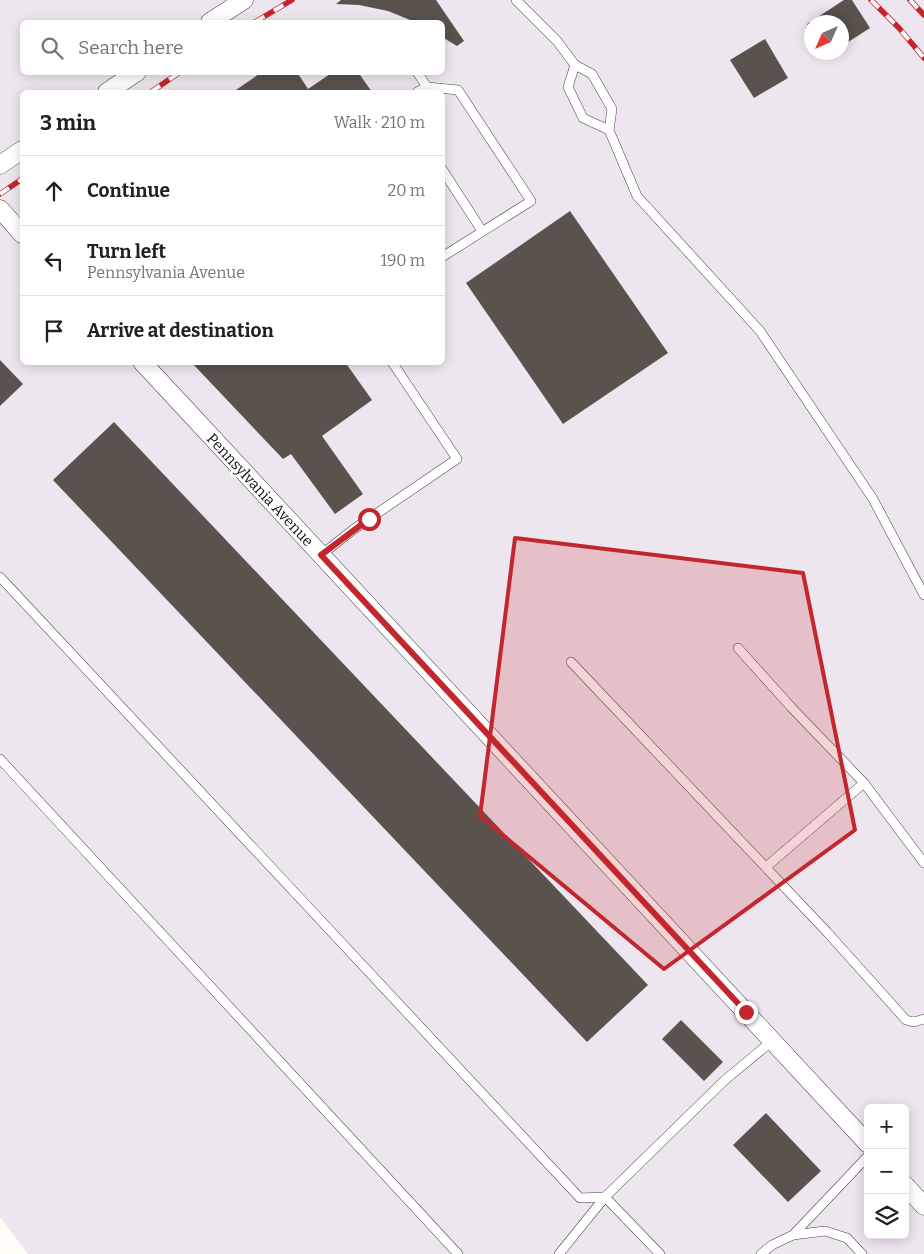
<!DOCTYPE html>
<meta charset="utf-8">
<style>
:root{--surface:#fff;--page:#f6f6f6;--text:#202124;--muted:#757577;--line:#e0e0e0}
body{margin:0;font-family:Bitter,serif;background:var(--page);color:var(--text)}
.controls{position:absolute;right:15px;bottom:15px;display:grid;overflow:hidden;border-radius:8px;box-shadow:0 2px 12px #0003}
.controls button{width:45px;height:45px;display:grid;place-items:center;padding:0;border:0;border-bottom:1px solid var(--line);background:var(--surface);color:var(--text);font:25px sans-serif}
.compass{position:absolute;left:804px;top:15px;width:45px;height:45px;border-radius:50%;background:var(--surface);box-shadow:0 2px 12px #0003;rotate:225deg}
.stop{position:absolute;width:15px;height:15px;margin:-11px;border:4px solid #c4262e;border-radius:50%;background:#fff}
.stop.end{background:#c4262e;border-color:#fff;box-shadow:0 1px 5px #0008}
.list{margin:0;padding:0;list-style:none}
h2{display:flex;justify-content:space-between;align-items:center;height:65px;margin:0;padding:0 20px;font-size:21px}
h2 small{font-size:16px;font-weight:400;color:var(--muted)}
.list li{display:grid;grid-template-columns:32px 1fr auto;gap:15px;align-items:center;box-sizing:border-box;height:70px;padding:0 20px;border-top:1px solid var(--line)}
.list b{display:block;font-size:19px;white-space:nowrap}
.list p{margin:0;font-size:16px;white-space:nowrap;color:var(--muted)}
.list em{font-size:16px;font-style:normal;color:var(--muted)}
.icon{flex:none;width:28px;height:28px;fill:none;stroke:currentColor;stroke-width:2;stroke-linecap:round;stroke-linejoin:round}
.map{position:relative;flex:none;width:924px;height:1254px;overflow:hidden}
.search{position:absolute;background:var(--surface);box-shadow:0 2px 12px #0003;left:20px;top:20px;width:425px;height:55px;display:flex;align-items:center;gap:12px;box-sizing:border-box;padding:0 18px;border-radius:8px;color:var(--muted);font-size:19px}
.panel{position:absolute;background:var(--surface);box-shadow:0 2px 12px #0003;left:20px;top:90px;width:425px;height:275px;border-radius:8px}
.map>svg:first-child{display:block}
</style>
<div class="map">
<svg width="924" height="1254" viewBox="0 0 924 1254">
<rect width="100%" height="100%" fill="#fffdf5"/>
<!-- industrial -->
<path fill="#eee6ef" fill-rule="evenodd" d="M0 0H924V1254H28L0 1217ZM22 22H442V72H22ZM812 22H842V52H812ZM22 92H442V362H22ZM868 1108H905V1235H868Z"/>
<!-- building -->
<g fill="#5a524d">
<path d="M341 0H436L464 41 457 46 442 37V22H415L388 11 359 5 336 4Z"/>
<path d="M844 0H852L870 28 842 46V22H812V31L807 24Z"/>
<path d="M765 39 788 78 754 98 730 60Z"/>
<path d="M262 72H297L308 89 333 72H358L372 92H233Z"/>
<path d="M570 211 668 353 563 424 466 283Z"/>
<path d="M0 360 23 384 0 406Z"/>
<path d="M191 362H345L372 400 322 436 363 494 335 514 291 454 283 459Z"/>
<path d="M114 422 648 985 587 1042 53 480Z"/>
<path d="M681 1020 723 1062 704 1081 662 1039Z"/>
<path d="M766 1113 821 1171 788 1202 733 1145Z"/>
</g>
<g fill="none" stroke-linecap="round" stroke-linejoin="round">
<defs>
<g id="service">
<path d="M516 0 557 41 575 65 592 74 612 109 609 130 637 196 760 331 873 499 924 595"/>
<path d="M575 65 568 87 583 118 609 130"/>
<path d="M417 72 427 87"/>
<path d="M417 92 427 87 458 90 531 201 442 257"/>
<path d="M442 169 482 231"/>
<path d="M321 555 354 529 457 459 392 362"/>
<path d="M0 577 580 1198 605 1197"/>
<path d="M738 648 791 707 864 783 924 863"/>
<path d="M571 662 827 932 906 1020 914 1022 924 1019"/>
<path d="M0 759 458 1254"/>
<path d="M766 867 864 783"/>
<path d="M793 1235 825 1231 847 1238 862 1254"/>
<path d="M559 1254 605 1197"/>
<path d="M660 1254 605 1197 725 1080 772 1041"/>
<path d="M761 1254 772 1245 793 1235 868 1156"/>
</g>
<g id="minor">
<path d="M210 22 244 0"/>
<path d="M107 92 137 72"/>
<path d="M0 165 22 150"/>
<path d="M0 209 22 234"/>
<path d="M142 362 868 1144"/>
<path d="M905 1185 924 1206"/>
</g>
</defs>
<!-- service casing -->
<use href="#service" stroke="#444" stroke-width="10"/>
<!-- minor casing -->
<use href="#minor" stroke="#444" stroke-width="19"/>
<!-- service -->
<use href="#service" stroke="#fff" stroke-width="9"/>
<!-- minor -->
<use href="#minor" stroke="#fff" stroke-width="18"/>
<defs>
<g id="rail">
<path d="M871 0 899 28 924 58"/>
<path d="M910 0 924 15"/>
<path d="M255 22 292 0"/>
<path d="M151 92 180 72"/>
<path d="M0 194 22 179"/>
</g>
</defs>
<!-- rail casing -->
<use href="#rail" stroke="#c4262e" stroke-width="5.5"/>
<!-- rail -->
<use href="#rail" stroke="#fff" stroke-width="4" stroke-dasharray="11" stroke-linecap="butt"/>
</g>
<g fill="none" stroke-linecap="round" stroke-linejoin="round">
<!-- route -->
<path stroke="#c4262e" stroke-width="6" d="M369 519 321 555 746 1012"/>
</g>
<!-- marked area -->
<path fill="#c4262e" fill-opacity="0.2" stroke="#c4262e" stroke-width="4" stroke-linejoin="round" d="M515 538 803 573 855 830 664 969 480 816Z"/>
<g text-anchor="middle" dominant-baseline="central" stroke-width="5" stroke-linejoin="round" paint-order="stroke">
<!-- street labels -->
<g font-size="15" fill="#111" stroke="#fff">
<text transform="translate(260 490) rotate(47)">Pennsylvania Avenue</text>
</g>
</g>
</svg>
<div class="controls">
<button>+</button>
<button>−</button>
<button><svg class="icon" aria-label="layers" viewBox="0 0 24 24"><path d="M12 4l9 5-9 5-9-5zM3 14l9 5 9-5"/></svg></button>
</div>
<svg class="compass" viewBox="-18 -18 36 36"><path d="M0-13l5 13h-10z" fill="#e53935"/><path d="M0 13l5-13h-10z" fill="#757577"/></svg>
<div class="stop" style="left:369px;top:519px"></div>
<div class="stop end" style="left:746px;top:1012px"></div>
<div class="search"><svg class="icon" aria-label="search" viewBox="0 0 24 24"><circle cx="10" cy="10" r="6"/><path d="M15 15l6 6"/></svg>Search here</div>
<section class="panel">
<h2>3 min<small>Walk · 210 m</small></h2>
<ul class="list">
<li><svg class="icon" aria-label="ahead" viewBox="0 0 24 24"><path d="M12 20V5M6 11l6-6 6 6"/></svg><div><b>Continue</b></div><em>20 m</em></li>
<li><svg class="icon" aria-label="left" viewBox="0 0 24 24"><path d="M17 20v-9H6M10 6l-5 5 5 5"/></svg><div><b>Turn left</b><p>Pennsylvania Avenue</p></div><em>190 m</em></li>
<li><svg class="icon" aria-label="arrive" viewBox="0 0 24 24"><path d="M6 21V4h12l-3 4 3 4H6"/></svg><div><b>Arrive at destination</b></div></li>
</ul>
</section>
</div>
